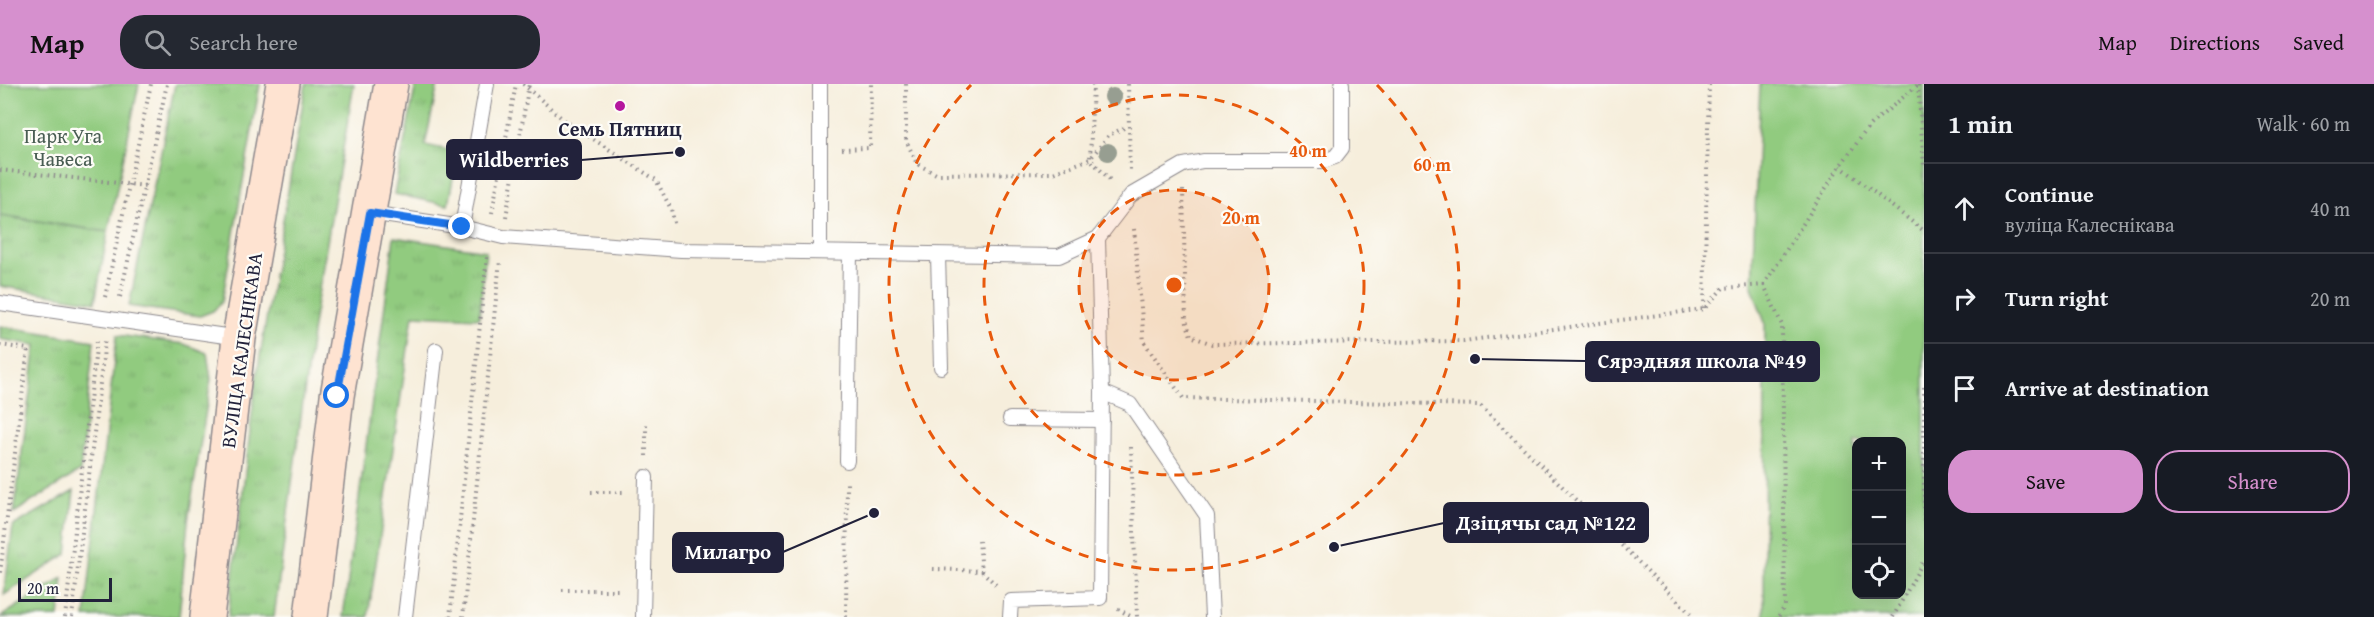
<!DOCTYPE html>
<meta charset="utf-8">
<style>
:root{--surface:#171b24;--page:#242831;--text:#f1f3f6;--muted:#9ea1a6;--line:#363941;--accent:#d690ce}
body{margin:0;font-family:"Gentium Book Plus",serif;background:var(--page);color:var(--text)}
.controls{position:absolute;right:18px;bottom:18px;display:grid;overflow:hidden;border-radius:12px;box-shadow:0 6px 24px #0002}
.controls button{width:54px;height:54px;display:grid;place-items:center;padding:0;border:0;border-bottom:2px solid var(--line);background:var(--surface);color:var(--text);font:30px sans-serif}
.scale{position:absolute;left:18px;bottom:15px;width:94px;box-sizing:border-box;padding-left:6px;border:3px solid #22223b;border-top:0;font-size:16px;line-height:21px;white-space:nowrap;color:#22223b;-webkit-text-stroke:4px #fdfcf7;paint-order:stroke}
.stop{position:absolute;width:18px;height:18px;margin:-14px;border:4px solid #1a73e8;border-radius:50%;background:#fff}
.stop.end{background:#1a73e8;border-color:#fff;box-shadow:0 2px 6px #0008}
.list{margin:0;padding:0;list-style:none}
h2{display:flex;justify-content:space-between;align-items:center;height:78px;margin:0;padding:0 24px;font-size:26px}
h2 small{font-size:20px;font-weight:400;color:var(--muted)}
.list li{display:grid;grid-template-columns:39px 1fr auto;gap:18px;align-items:center;box-sizing:border-box;height:90px;padding:0 24px;border-top:2px solid var(--line)}
.list b{display:block;font-size:22px;white-space:nowrap}
.list p{margin:0;font-size:20px;white-space:nowrap;color:var(--muted)}
.list em{font-size:20px;font-style:normal;color:var(--muted)}
.actions{display:flex;gap:12px;padding:18px 24px}
.actions a{flex:1;padding:14px 0;border:2px solid var(--accent);border-radius:24px;text-align:center;font-size:21px;color:var(--accent)}
.actions .main{background:var(--accent);color:#111}
.icon{flex:none;width:33px;height:33px;fill:none;stroke:currentColor;stroke-width:2;stroke-linecap:round;stroke-linejoin:round}
.map{position:relative;flex:none;width:1924px;height:533px;overflow:hidden}
header{display:flex;align-items:center;gap:36px;box-sizing:border-box;height:84px;padding:0 30px;background:var(--accent);color:#111}
header strong{font-size:28px}
nav{display:flex;gap:33px;margin-inline-start:auto;font-size:21px}
.search{width:420px;height:54px;background:var(--page);display:flex;align-items:center;gap:15px;box-sizing:border-box;padding:0 21px;border-radius:24px;color:var(--muted);font-size:22px}
main{display:flex}
aside{flex:1;background:var(--surface)}
.map>svg:first-child{display:block}
</style>
<header>
<strong>Map</strong>
<div class="search"><svg class="icon" aria-label="search" viewBox="0 0 24 24"><circle cx="10" cy="10" r="6"/><path d="M15 15l6 6"/></svg>Search here</div>
<nav><a>Map</a><a>Directions</a><a>Saved</a></nav>
</header>
<main>
<div class="map">
<svg width="1924" height="533" viewBox="0 0 1924 533">
<defs>
<pattern id="grass-tufts" width="24" height="20" patternUnits="userSpaceOnUse" patternTransform="scale(1.5)"><rect width="24" height="20" fill="#91cb7f"/><path d="M3 7l-1-3M5 7V3M7 7l1-3M15 17l-1-3M17 17v-4M19 17l1-3" fill="none" stroke="#7dae6f"/></pattern>
</defs>
<rect width="100%" height="100%" fill="#fdfcf7"/>
<filter id="ink" filterUnits="userSpaceOnUse"><feTurbulence type="fractalNoise" baseFrequency=".0167" numOctaves="2"/><feDisplacementMap in="SourceGraphic" scale="12" xChannelSelector="R" yChannelSelector="G"/><feConvolveMatrix kernelMatrix="1 2 1 2 8 2 1 2 1" color-interpolation-filters="sRGB"/></filter>
<filter id="wash" filterUnits="userSpaceOnUse"><feTurbulence type="fractalNoise" baseFrequency=".008" numOctaves="4" result="noise"/><feDisplacementMap in="SourceGraphic" scale="24" xChannelSelector="R" yChannelSelector="G"/><feGaussianBlur stdDeviation="1.35" result="paint"/><feColorMatrix in="noise" values="0 0 0 0 0 0 0 0 0 0 0 0 0 0 0 0 0 1.4 0 .05"/><feComposite in="paint" operator="in"/></filter>
<g filter="url(#wash)">
<rect width="100%" height="100%" fill="#f6eedc"/>
<!-- grass -->
<g fill="url(#grass-tufts)" stroke="#5a765d" stroke-width="1.5">
<path d="M175 0H260L222 218 213 227 200 232 129 222Z"/>
<path d="M306 0H354L314 235 274 533H228L256 296Z"/>
<path d="M416 0H438L425 61 458 68 448 121 394 110Z"/>
<path d="M0 132 108 148 95 218 0 202Z"/>
<path d="M394 153 486 167 479 234 413 231 368 533H343Z"/>
<path d="M0 242 94 257 80 387 14 429 36 261 0 255Z"/>
<path d="M117 251 184 260 207 269 211 295 188 437 179 533H85Z"/>
<path d="M74 407 67 470 4 511 13 442Z"/>
<path d="M63 494 59 533H0Z"/>
</g>
<!-- park -->
<g fill="#91cb7f" stroke="#5a765d" stroke-width="1.5" fill-rule="evenodd">
<path d="M0 0H139L108 148 0 131Z"/>
<path d="M1760 0H1924V533H1764L1765 239 1752 203ZM1856 358H1902V510H1856Z"/>
</g>
</g>
<g filter="url(#ink)">
<g fill="none" stroke-linecap="round" stroke-linejoin="round">
<defs>
<g id="service">
<path d="M820 0V168"/>
<path d="M370 129 462 143 487 0"/>
<path d="M462 143 503 153 681 166 1059 172 1098 154 1131 111 1183 81 1203 77H1323L1335 73 1342 64V0"/>
<path d="M938 171 941 283"/>
<path d="M0 219 239 254"/>
<path d="M1102 308 1130 320 1207 432 1212 533"/>
<path d="M1010 335 1102 336"/>
<path d="M847 377 850 169"/>
<path d="M405 533 436 266"/>
<path d="M643 533 646 393"/>
<path d="M1010 533 1011 517 1100 514 1102 308 1098 154"/>
</g>
<g id="secondary">
<path d="M207 533 239 254 283 0"/>
<path d="M311 533 337 312 391 0"/>
</g>
</defs>
<!-- service casing -->
<use href="#service" stroke="#8c888c" stroke-width="16"/>
<!-- secondary casing -->
<use href="#secondary" stroke="#8c888c" stroke-width="36"/>
<!-- path -->
<g stroke="#8c888c" stroke-width="4" stroke-dasharray="1.5 4.5" stroke-linecap="butt">
<path d="M523 0 564 36 656 96 671 125 675 143"/>
<path d="M906 0V56L917 80 936 90 1053 89 1090 75 1109 51 1128 42"/>
<path d="M1093 0 1090 75 1112 98"/>
<path d="M1128 0 1130 86"/>
<path d="M1918 1 1924 81"/>
<path d="M842 65 870 64 871 0"/>
<path d="M1840 82 1924 147"/>
<path d="M0 86 146 102"/>
<path d="M1183 106 1186 236 1191 252 1212 260 1464 257 1704 225 1723 204 1764 201 1782 241 1785 522 1778 533"/>
<path d="M492 129 516 0"/>
<path d="M506 133 529 0"/>
<path d="M1134 145 1144 258 1183 314 1480 321 1694 533"/>
<path d="M1764 201 1840 82 1870 41 1919 0"/>
<path d="M105 213 151 0"/>
<path d="M120 213 167 0"/>
<path d="M1704 224 1709 0"/>
<path d="M0 261 28 265 0 489"/>
<path d="M1924 303V439"/>
<path d="M1131 363 1137 533"/>
<path d="M646 372V340"/>
<path d="M591 408H623"/>
<path d="M933 485 982 487 979 457"/>
<path d="M982 487 996 501"/>
<path d="M562 506H621"/>
<path d="M1118 525 1132 533"/>
<path d="M65 533 97 256"/>
<path d="M72 533 105 257"/>
<path d="M450 533 487 172"/>
<path d="M463 533 500 176"/>
<path d="M846 533 847 398"/>
<path d="M1893 533 1924 476"/>
</g>
<!-- service -->
<use href="#service" stroke="#fff" stroke-width="14"/>
<!-- secondary -->
<use href="#secondary" stroke="#fee3d1" stroke-width="33"/>
</g>
<!-- trees -->
<g fill="#979e91">
<circle cx="1113" cy="13" r="9"/>
<circle cx="1108" cy="68" r="9"/>
</g>
</g>
<g fill="none" stroke-linecap="round" stroke-linejoin="round" filter="url(#ink)">
<!-- route -->
<path stroke="#1a73e8" stroke-width="8" d="M337 312 370 129 462 143"/>
</g>
<!-- distance rings -->
<circle cx="1174" cy="201" r="95" fill="#e8590c" fill-opacity=".12"/>
<g fill="none" stroke="#e8590c" stroke-width="3" stroke-dasharray="10 8">
<circle cx="1174" cy="201" r="95"/>
<circle cx="1174" cy="201" r="190"/>
<path d="M1377 1A285 285 0 1 1 971 1"/>
</g>
<!-- markers -->
<circle fill="#b5179e" stroke="#fdfcf7" stroke-width="2" cx="620" cy="22" r="6"/>
<g text-anchor="middle" dominant-baseline="central" stroke-width="4.5" stroke-linejoin="round" paint-order="stroke">
<!-- poi labels -->
<g font-size="20" font-weight="bold" fill="#22223b" stroke="#fdfcf7">
<text x="620" y="44">Семь Пятниц</text>
</g>
<!-- park labels -->
<g font-size="20" fill="#495d53" stroke="#fdfcf7">
<text x="63" y="51">Парк Уга<tspan x="63" dy="23">Чавеса</tspan></text>
</g>
<!-- street labels -->
<g font-size="20" fill="#22223b" stroke="#fdfcf7">
<text transform="translate(241 266) rotate(-82)">ВУЛІЦА КАЛЕСНІКАВА</text>
</g>
</g>
<circle cx="1174" cy="201" r="9" fill="#e8590c" stroke="#fdfcf7" stroke-width="3"/>
<g font-size="18" text-anchor="middle" font-weight="bold" fill="#e8590c" stroke="#fdfcf7" stroke-width="4.5" stroke-linejoin="round" paint-order="stroke">
<text x="1308" y="73">40 m</text>
<text x="1432" y="87">60 m</text>
<text x="1241" y="140">20 m</text>
</g>
<!-- callouts -->
<path fill="none" stroke="#22223b" stroke-width="2" d="M680 68L581 76M1475 275L1586 277M1334 463L1444 439M874 429L783 468"/>
<g fill="#22223b" stroke="#fdfcf7" stroke-width="2">
<circle cx="680" cy="68" r="6"/>
<circle cx="1475" cy="275" r="6"/>
<circle cx="1334" cy="463" r="6"/>
<circle cx="874" cy="429" r="6"/>
</g>
<g fill="#22223b" stroke="#22223b" stroke-width="2">
<rect x="447" y="56" width="134" height="39" rx="6"/>
<rect x="1586" y="258" width="233" height="39" rx="6"/>
<rect x="1444" y="419" width="204" height="39" rx="6"/>
<rect x="673" y="449" width="110" height="39" rx="6"/>
</g>
<g font-size="21" text-anchor="middle" font-weight="bold" fill="#fff">
<text x="514" y="83">Wildberries</text>
<text x="1702" y="284">Сярэдняя школа №49</text>
<text x="1546" y="446">Дзіцячы сад №122</text>
<text x="728" y="475">Милагро</text>
</g>
</svg>
<div class="controls">
<button>+</button>
<button>−</button>
<button><svg class="icon" aria-label="locate" viewBox="0 0 24 24"><circle cx="12" cy="12" r="6"/><path d="M12 2v4M12 18v4M2 12h4M18 12h4"/></svg></button>
</div>
<div class="scale">20 m</div>
<div class="stop" style="left:337px;top:312px"></div>
<div class="stop end" style="left:462px;top:143px"></div>
</div>
<aside>
<h2>1 min<small>Walk · 60 m</small></h2>
<ul class="list">
<li><svg class="icon" aria-label="ahead" viewBox="0 0 24 24"><path d="M12 20V5M6 11l6-6 6 6"/></svg><div><b>Continue</b><p>вуліца Калеснікава</p></div><em>40 m</em></li>
<li><svg class="icon" aria-label="right" viewBox="0 0 24 24"><path d="M7 20v-9h11M14 6l5 5-5 5"/></svg><div><b>Turn right</b></div><em>20 m</em></li>
<li><svg class="icon" aria-label="arrive" viewBox="0 0 24 24"><path d="M6 21V4h12l-3 4 3 4H6"/></svg><div><b>Arrive at destination</b></div></li>
</ul>
<div class="actions"><a class="main">Save</a><a>Share</a></div>
</aside>
</main>
